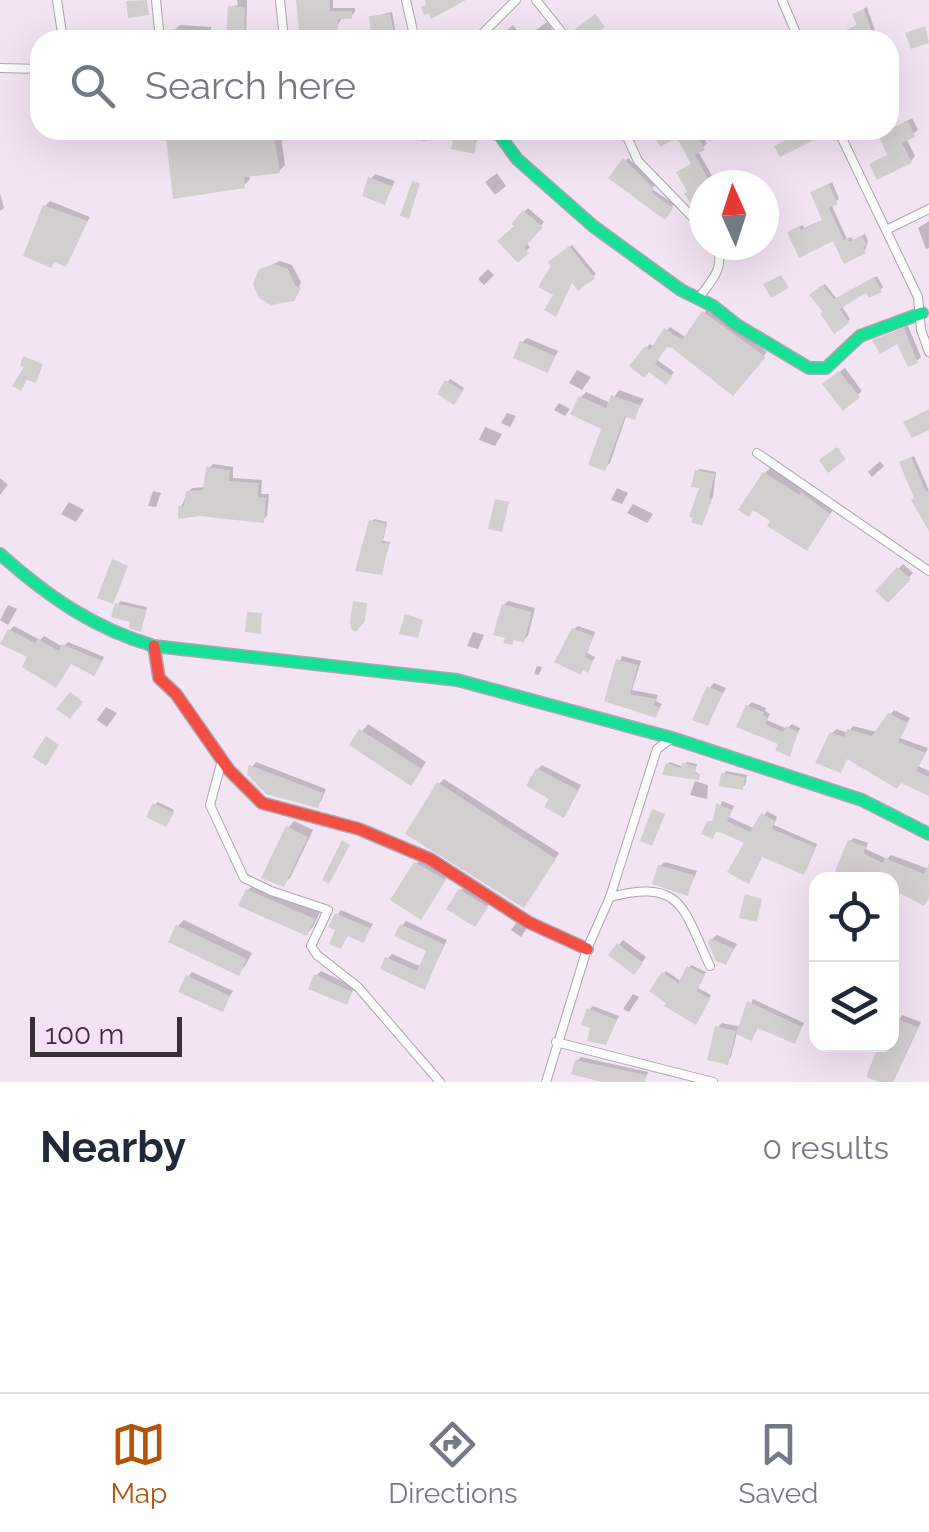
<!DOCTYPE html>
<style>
:root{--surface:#fff;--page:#f2f2f3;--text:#1f2937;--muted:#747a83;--line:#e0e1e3;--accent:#b45309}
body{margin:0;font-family:Raleway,sans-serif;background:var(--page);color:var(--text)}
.controls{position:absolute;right:30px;bottom:30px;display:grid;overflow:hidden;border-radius:20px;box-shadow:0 10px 40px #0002}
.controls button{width:90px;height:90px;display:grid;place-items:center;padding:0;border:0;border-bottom:2px solid var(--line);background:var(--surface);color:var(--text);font:50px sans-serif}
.compass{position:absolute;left:689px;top:170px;width:90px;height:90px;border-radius:50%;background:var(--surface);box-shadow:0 10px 40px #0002;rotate:357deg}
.scale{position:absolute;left:30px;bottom:25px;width:152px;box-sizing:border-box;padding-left:10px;border:5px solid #392e39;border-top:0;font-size:28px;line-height:35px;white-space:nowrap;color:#392e39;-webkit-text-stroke:8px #f9defa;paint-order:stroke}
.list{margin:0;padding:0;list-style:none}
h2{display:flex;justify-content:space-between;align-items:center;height:130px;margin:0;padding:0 40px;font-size:42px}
h2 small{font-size:32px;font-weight:400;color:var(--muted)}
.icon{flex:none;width:55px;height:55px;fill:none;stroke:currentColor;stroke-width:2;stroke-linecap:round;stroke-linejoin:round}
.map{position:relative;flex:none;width:929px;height:1082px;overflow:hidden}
.search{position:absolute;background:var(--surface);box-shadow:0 10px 40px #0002;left:30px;right:30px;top:30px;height:110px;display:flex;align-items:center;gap:25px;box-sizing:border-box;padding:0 35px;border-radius:30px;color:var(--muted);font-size:38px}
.sheet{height:310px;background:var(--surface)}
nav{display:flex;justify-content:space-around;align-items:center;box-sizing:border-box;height:140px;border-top:2px solid var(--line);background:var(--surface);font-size:28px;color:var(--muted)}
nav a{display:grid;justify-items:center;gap:5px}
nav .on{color:var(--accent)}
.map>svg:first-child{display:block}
</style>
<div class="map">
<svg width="929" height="1082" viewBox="0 0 929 1082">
<rect width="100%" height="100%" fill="#f3e4f4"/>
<!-- shadow -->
<g fill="#0003">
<path d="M237 0H247L246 40H229L230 7 238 5Z"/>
<path d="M299 0H333V8H355V12L351 16 342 17 337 27Z"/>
<path d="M867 7 878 40H828L859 24 858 12Z"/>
<path d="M392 12 397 40H389L372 17Z"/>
<path d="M547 22 555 33 546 40H508L503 34 513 25 524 39Z"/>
<path d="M180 25 211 27V39L174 40 175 30Z"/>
<path d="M912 118 918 130 906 138 915 156 911 161 872 165 890 154 881 135Z"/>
<path d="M167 130H280L285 165 279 171 249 174 250 179 244 185Z"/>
<path d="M409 130H430L425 141 407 137Z"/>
<path d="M655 130H690L693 136 700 132 707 144 698 151 712 176 718 174 723 185H704V195L693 163 678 134Z"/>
<path d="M748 130H763L752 138Z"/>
<path d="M460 131 478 135 474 151 457 134Z"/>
<path d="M628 158 655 185 652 189 674 204 667 214 612 177Z"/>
<path d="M497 173 506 186 495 195 485 182Z"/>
<path d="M375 174 395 181 385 202 371 179Z"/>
<path d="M832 182 839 199 831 204 847 239 851 237 853 240 865 234 868 241 865 251 834 238 793 229 803 225 804 228 825 219 813 192Z"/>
<path d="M0 193 4 208 0 211Z"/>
<path d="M50 201 90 217 65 264 45 206Z"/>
<path d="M528 208 544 222 526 243 530 247 518 259 517 226 514 223Z"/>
<path d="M929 221V248L926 249 918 228Z"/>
<path d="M572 245 596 274 578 288 573 280 556 294 551 262Z"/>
<path d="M280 261 292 265 301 282 293 299 261 270Z"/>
<path d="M488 269 494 275 484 285 478 279Z"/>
<path d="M877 276 883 287 880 290H867L841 305 850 319 848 321 826 312 812 296 825 284 837 299Z"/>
<path d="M707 309 767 352 732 393 668 344 656 359 674 372 666 382 649 370 647 347 650 344 654 347 670 327 687 338Z"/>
<path d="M908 326 921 357 917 361 898 341 875 340Z"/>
<path d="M527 338 558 351 548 370 522 342Z"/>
<path d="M845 368 862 391 844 407 830 379Z"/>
<path d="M577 370 591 377 582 390 610 403 619 390 644 399 634 417 627 414 610 463 604 468V428L581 397 586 392 569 383Z"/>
<path d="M450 379 464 388 457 399 447 382Z"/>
<path d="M559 403 570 409 565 416 554 410Z"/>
<path d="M507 413 516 416 510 427 501 423Z"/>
<path d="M485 427 502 434 495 446 479 440Z"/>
<path d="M914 456 929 491V526L902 462Z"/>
<path d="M880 461 884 466 872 477 868 472Z"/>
<path d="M213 464 233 467V478L262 480 261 494H269L267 516 263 520 236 516H181V507L188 492 192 488 206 487 209 468Z"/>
<path d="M771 467 835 507 807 548 765 473Z"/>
<path d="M700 469 716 472 713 496 704 520 703 487 697 471Z"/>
<path d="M0 478 8 485 0 495Z"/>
<path d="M617 488 628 493 622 504 611 500Z"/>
<path d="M153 491 161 493 156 507 148 506Z"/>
<path d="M69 502 84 510 76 522 61 514Z"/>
<path d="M633 504 653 514 647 523 627 513Z"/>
<path d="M374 519 387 522 383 541 390 542 381 572 371 522Z"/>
<path d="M903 564 913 573 888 600 878 591Z"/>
<path d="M120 601 147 607 141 630 118 604Z"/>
<path d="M508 601 535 608 528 636 523 640 516 638 511 643 504 605Z"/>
<path d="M8 605 17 609 8 625 0 620Z"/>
<path d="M14 626 40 640 44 636 63 647 68 642 104 657 98 669 30 656 10 630Z"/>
<path d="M578 626 595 632 587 653 595 657 587 670 584 668 574 629Z"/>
<path d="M473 632 484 635 478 649 467 646Z"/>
<path d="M622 656 641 661 632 690 658 695 656 701 662 704 655 715 607 699Z"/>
<path d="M537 666 542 667 539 675 534 674Z"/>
<path d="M714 683 726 688 707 723 710 687Z"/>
<path d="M752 702 766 708 765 711 770 714 767 720 787 729 792 724 800 728 789 754 748 706Z"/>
<path d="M106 707 117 713 107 727 97 720Z"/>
<path d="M894 710 910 718 900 738 928 748 918 766 929 771V793L848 757 841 770 832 733 837 729 848 733 853 726 877 732Z"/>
<path d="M368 724 426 762 417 776 352 744Z"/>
<path d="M256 762 326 789 321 801 317 805 252 767Z"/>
<path d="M670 762 684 767 686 762 697 764 695 771 700 775 698 777 668 764Z"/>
<path d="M542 765 581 785 568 810 553 798 538 769Z"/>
<path d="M726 771 747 775 745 785 742 787 724 774Z"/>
<path d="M444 779 559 853 529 900 439 784Z"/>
<path d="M695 781 708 785 707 799 690 795Z"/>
<path d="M722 801 734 806 729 817 755 829 767 811 777 817 774 825 817 844 807 868 804 872 763 855 752 877 747 842 717 829 712 836 709 822 716 819Z"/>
<path d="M158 802 174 810 169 822 155 804Z"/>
<path d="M294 821 313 830 290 878 283 884 288 828Z"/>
<path d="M854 838 868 843 866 849 887 859 891 855 929 869V897L924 903 892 886V879L850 841Z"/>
<path d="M421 859 448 875 425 912 416 864Z"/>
<path d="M665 862 697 871 687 893 660 866Z"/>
<path d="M255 884 320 912 313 927 306 934 248 890Z"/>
<path d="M465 886 490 902 479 919 461 890Z"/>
<path d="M341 910 373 924 364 940 349 934 341 946 337 915Z"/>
<path d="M184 920 252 953 245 966 238 973 178 926Z"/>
<path d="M406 921 447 940 424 987 387 959 392 954 422 967 430 950 402 926Z"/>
<path d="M517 922 527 928 521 937 511 930Z"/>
<path d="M717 935 737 944 726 962 712 939Z"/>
<path d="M623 940 646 957 638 967 619 945Z"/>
<path d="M691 965 706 972 698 988 711 995 698 1020 664 973 666 971 682 982Z"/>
<path d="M321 971 355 987 346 1002 316 976Z"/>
<path d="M192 972 233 991 222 1009 188 977Z"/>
<path d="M633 994 639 997 629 1012 623 1009Z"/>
<path d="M753 999 804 1023 795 1041 758 1026 755 1034 737 1032 731 1057 727 1062 718 1027 722 1023 742 1027Z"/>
<path d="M593 1006 619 1016 605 1043 593 1027 589 1010Z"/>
<path d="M902 1015 921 1022 893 1082 880 1048 892 1044V1032Z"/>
<path d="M581 1057 648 1072 644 1082 577 1061Z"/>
</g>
<!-- building -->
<g fill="#d3cfd0">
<path d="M147 0 149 15 128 18 126 1Z"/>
<path d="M296 0H330V11H352V19H338V30H299Z"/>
<path d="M425 0H466L431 19 429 13 424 15 421 7 426 5Z"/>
<path d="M228 6 245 7 244 40H226Z"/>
<path d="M864 9 874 40H824L857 25 852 14Z"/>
<path d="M390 14 396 40H372L369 16Z"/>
<path d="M595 14 605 27 588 40H581L574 30Z"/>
<path d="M925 26 929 43 911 49 905 33Z"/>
<path d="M173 29 208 31 207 40H172Z"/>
<path d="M908 121 915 137 902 143 912 163 877 180 869 164 887 155 878 134Z"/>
<path d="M165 130H273L280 173 244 177 245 188 173 199Z"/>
<path d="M651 130H692L686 133 689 137 696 134 705 150 695 155 708 178 714 176 718 185H704V197L691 203 684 194 687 191 676 172 691 164 677 138 660 147Z"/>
<path d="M806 130 812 141 780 157 774 146Z"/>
<path d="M455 132 476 137 475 154 451 149Z"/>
<path d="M623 158 654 189 651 192 673 208 665 220 608 178Z"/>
<path d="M368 177 392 186 385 205 362 196Z"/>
<path d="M412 181 420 183 409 219 400 216Z"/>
<path d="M829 184 838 204 829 208 844 240 848 238 849 242 862 236 867 246 863 247 866 253 844 264 833 241 799 258 787 232 799 226 801 230 822 220 810 192Z"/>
<path d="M43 205 88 221 66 267 54 262 51 268 23 256Z"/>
<path d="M523 210 543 227 524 248 529 253 518 263 497 241 514 226 511 224Z"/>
<path d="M569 246 595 278 578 291 572 283 556 317 544 310 553 295 538 287 551 266 548 262Z"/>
<path d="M274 264 288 269 295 285 301 288 294 301 271 305 259 298 253 284 259 269Z"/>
<path d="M781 275 789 288 771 298 763 284Z"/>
<path d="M874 277 882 292 869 298 866 293 840 309 849 323 834 334 820 313 823 312 809 295 822 285 834 299Z"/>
<path d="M702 311 766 357 733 396 672 348 667 347 655 364 672 376 666 385 649 372 644 378 629 366 645 346 650 350 664 328 682 340Z"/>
<path d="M904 328 918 363 908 367 897 344 880 354 872 340Z"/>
<path d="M520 341 555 356 548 373 513 358Z"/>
<path d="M23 356 43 364 36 383 27 380 21 391 12 386 24 367 20 365Z"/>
<path d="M839 371 860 397 843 411 822 384Z"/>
<path d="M445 380 463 391 454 405 437 394Z"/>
<path d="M611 395 640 405 635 420 625 416 605 471 588 465 601 429 570 414 579 396 606 408Z"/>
<path d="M929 409V430L912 438 903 422Z"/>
<path d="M837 447 846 459 828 473 819 460Z"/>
<path d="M911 457 926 492 929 491V531L911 500 914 498 899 462Z"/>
<path d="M206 467 230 470 229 481 259 483 258 497 266 498 264 523 200 516 178 519V506H184L186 491 203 490Z"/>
<path d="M695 470 715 474 709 498 712 499 702 526 691 522 693 518 689 517 699 488 691 487Z"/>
<path d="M763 472 800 495 801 492 830 514 807 551 767 526 770 521 753 510 749 517 738 510Z"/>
<path d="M495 499 509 502 502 532 488 529Z"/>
<path d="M369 520 386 524 382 543H389L382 575 355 571Z"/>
<path d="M112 559 128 566 113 604 97 598Z"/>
<path d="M897 567 911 579 888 603 875 591Z"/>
<path d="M353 601 367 603 365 621 356 632 351 629 350 621Z"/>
<path d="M115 603 146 610 141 632 129 628 130 622 111 617Z"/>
<path d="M502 604 532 612 524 643 514 640 512 645 503 643 505 638 493 635Z"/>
<path d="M247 612 262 613 261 634 245 632Z"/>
<path d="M405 614 423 620 418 638 399 634Z"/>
<path d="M572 628 593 636 585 657 593 661 588 673 583 670 581 675 554 662Z"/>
<path d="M8 629 35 643 38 639 59 651 62 644 102 661 94 676 71 664 56 688 22 667 27 657 0 644Z"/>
<path d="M616 659 638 665 630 694 656 699 654 705 660 708 656 718 604 701Z"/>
<path d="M707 686 723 693 708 726 692 720Z"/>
<path d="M70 692 83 702 70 719 56 709Z"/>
<path d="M746 705 764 712 763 715 768 718 765 724 783 732 786 726 798 732 790 757 775 750 778 744 736 727Z"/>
<path d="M888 713 908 723 898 742 926 753 916 771 929 777V796L901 783 897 789 847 759 841 773 815 763 830 732 844 737 847 729 872 736Z"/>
<path d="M359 729 422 769 411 786 349 745Z"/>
<path d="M46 736 59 745 46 766 32 757Z"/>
<path d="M666 763 681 768 682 763 696 766 695 773 700 775 699 780 662 775Z"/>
<path d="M249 765 323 793 318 808 266 794 247 774Z"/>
<path d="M536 768 578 790 564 818 544 807 549 799 526 786Z"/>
<path d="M721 773 745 777 743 790 719 786Z"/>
<path d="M437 782 556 859 524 908 405 834Z"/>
<path d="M153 803 174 813 166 827 146 817Z"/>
<path d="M716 803 732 810 727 821 750 832 761 813 775 821 772 829 815 847 804 875 762 857 749 884 727 872 744 843 722 833 716 832 713 839 701 834 707 821H713Z"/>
<path d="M652 809 665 814 652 846 640 841Z"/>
<path d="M286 826 308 837 284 887 261 878Z"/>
<path d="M342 840 350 845 329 884 322 880Z"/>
<path d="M848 840 866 847 863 853 883 863 885 858 924 874 929 864V898L924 906 892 889V880H849L839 876 835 871Z"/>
<path d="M414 862 446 880 421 920 390 900Z"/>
<path d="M658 865 694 875 688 896 652 884Z"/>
<path d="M246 889 315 919 307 936 238 906Z"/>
<path d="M459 889 488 907 475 927 446 909Z"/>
<path d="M745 894 762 899 757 922 739 918Z"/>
<path d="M335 913 370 928 364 943 347 936 341 949 329 944 335 930 328 927Z"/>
<path d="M400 924 444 944 425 990 380 969 385 957 417 971 426 951 394 936Z"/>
<path d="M176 925 247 959 239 976 168 942Z"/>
<path d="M710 938 734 949 726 965 716 961 708 943Z"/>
<path d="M617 943 643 963 634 975 608 955Z"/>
<path d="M687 966 705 975 697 991 710 999 696 1025 664 1006 666 1003 649 991 662 972 678 983Z"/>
<path d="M314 974 352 992 347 1005 308 989Z"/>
<path d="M186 975 230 996 223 1012 178 992Z"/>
<path d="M747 1001 802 1027 795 1044 757 1028 752 1041 736 1034Z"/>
<path d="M587 1008 617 1020 606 1045 587 1041 590 1028 581 1025Z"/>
<path d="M895 1018 918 1027 893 1082H879L866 1077 878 1047 892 1050V1027Z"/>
<path d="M715 1026 736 1031 728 1065 707 1060Z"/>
<path d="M575 1060 646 1075 645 1082H602L571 1074Z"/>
</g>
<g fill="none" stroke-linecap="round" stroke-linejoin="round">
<defs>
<g id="street">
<path d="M57 0 63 40"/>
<path d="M156 0 160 40"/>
<path d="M280 0 284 40"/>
<path d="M406 0 415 40"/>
<path d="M536 0 568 40"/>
<path d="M782 0 799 40"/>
<path d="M476 40 516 0"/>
<path d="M0 68 40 69"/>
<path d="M326 130 351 135 372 130"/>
<path d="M624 130 638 161 704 229"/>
<path d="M838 130 918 297 921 330 929 352"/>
<path d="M886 230 929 209"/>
<path d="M698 299C711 281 726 268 716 245"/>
<path d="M757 453 929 571"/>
<path d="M222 760 210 805 244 878 271 891 328 910 311 946 317 955 358 987 440 1082"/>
<path d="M610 897C683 878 683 909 710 966"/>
<path d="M556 1042 713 1082"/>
<path d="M546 1082 587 949 610 897 657 749 672 738"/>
</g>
<g id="fast">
<path d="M496 130 517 159 593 226 681 290 713 306 737 325 809 368H826L860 336 922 313"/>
<path d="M0 554C47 596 93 628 154 646L457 680 672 738 862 800 929 834"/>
</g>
<path id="jam" d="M154 646 159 678 176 694 229 770 262 803 359 829 430 859 528 922 587 949"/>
</defs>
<!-- street casing -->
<use href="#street" stroke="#afa4b0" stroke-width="10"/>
<!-- fast casing -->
<use href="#fast" stroke="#afa4b0" stroke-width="14"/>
<!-- jam casing -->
<use href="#jam" stroke="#afa4b0" stroke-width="14"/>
<!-- street -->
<use href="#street" stroke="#fdfbfd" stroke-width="8"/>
<!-- fast -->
<use href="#fast" stroke="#16e098" stroke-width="11"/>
<!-- jam -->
<use href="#jam" stroke="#f24e42" stroke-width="11"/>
</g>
</svg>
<div class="controls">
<button><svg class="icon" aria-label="locate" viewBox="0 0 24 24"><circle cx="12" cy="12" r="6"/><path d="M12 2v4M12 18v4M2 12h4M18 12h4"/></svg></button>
<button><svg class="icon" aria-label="layers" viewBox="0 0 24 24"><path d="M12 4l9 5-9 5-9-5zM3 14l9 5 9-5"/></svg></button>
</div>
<svg class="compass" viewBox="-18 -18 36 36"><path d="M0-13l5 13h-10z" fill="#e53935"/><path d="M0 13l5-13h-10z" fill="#747a83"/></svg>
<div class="scale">100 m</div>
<div class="search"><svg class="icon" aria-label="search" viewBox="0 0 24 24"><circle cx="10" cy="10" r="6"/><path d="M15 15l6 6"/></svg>Search here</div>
</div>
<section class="sheet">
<h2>Nearby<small>0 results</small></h2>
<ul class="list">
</ul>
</section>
<nav>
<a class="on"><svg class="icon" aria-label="map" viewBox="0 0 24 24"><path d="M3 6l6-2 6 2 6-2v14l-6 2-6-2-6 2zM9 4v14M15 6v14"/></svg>Map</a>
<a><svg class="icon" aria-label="directions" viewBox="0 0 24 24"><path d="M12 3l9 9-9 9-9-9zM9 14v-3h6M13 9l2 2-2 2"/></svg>Directions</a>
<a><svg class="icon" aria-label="saved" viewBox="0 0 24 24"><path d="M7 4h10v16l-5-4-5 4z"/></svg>Saved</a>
</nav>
